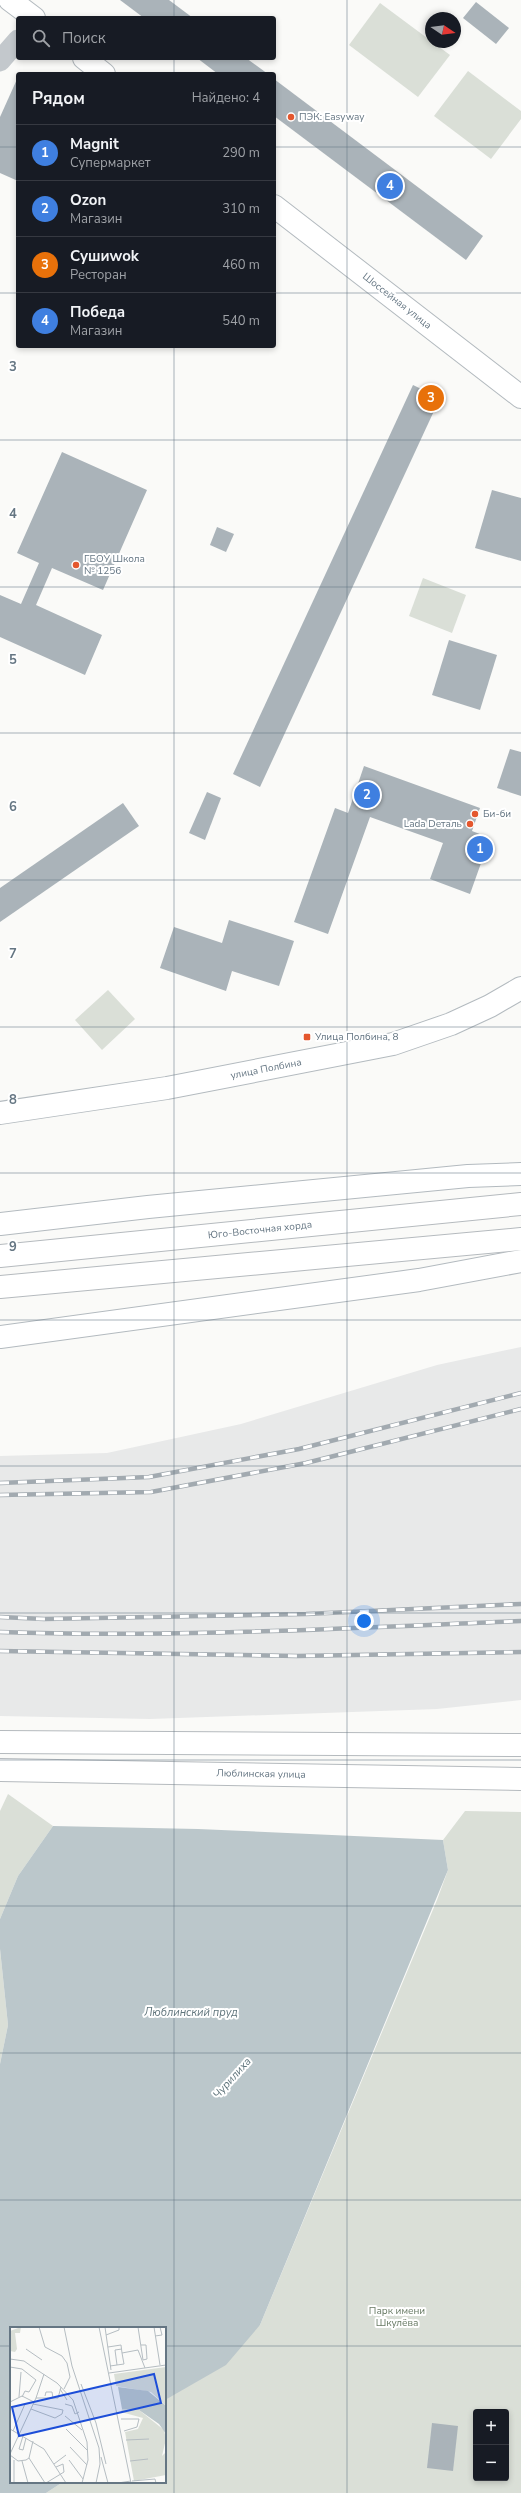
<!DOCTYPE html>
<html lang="ru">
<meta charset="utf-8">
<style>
:root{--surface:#171b24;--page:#242831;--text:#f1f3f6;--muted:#9ea1a6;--line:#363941;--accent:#e4572e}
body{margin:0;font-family:"Nunito Sans",sans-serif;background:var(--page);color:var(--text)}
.controls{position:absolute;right:12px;bottom:12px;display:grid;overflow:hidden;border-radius:4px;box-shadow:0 2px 6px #0003}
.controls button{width:36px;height:36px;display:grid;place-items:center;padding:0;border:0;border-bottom:1px solid var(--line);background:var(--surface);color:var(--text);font:20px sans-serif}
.compass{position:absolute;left:425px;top:12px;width:36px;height:36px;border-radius:50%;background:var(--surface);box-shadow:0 2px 6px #0003;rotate:103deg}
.you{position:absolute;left:364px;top:1621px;width:14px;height:14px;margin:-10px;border:3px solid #fff;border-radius:50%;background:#1a73e8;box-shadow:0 0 0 6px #1a73e833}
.badge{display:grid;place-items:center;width:26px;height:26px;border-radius:50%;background:var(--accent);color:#fff;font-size:13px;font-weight:700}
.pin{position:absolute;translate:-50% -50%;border:2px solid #fff;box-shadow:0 1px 4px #0006}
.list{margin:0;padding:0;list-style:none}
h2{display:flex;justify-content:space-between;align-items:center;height:52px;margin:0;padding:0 16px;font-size:17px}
h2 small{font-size:13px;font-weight:400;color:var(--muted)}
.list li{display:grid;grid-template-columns:26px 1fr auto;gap:12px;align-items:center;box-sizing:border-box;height:56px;padding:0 16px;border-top:1px solid var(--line)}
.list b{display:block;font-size:15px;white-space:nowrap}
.list p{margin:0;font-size:13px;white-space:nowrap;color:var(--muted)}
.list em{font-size:13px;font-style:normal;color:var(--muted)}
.icon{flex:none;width:22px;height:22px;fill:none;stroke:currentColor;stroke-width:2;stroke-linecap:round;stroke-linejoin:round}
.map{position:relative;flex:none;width:521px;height:2493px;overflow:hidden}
.search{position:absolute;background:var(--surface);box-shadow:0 2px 6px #0003;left:16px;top:16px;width:260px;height:44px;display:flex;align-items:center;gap:10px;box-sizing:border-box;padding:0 14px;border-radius:4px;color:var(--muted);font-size:15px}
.panel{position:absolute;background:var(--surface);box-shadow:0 2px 6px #0003;left:16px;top:72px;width:260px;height:276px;border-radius:4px}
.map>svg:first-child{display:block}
</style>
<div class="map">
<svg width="521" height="2493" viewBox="0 0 521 2493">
<rect width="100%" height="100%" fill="#fafaf8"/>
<!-- built -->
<path fill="#e8e9e9" d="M521 1347V1700L437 1709 150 1719 0 1716V1456L107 1453 241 1424 437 1365Z"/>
<!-- green -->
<g fill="#dadfd7" fill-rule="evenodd">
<path d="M380 3 450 55 418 97 349 45Z"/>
<path d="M468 71 521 111V119L491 159 434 116Z"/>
<path d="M423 578 466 595 452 633 409 616Z"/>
<path d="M108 990 135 1019 102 1050 75 1020Z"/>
<path d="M8 1794 53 1826 18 1876 0 1919V1811Z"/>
<path d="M465 1811 521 1812V2493H46L63 2482H165V2400L260 2325 437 1900 448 1870 443 1840ZM476 2412H506V2478H476Z"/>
<path d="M0 1949 8 2025 0 2064Z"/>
</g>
<!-- water -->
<path fill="#bbc7cb" d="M53 1826 198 1829 443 1840 448 1870 260 2325 226 2365 165 2400V2328H11V2482H63L46 2493H0V2064L8 2025 0 1949V1919L18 1876Z"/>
<!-- building -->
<g fill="#aab3b9">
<path d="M120 0H169L193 18H144Z"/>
<path d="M476 2 509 28 496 44 463 18Z"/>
<path d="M197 58H246L268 74H218Z"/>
<path d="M18 77V181L0 173V117Z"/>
<path d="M274 79 483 236 466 260 274 116Z"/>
<path d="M413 385 440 398 260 787 233 774Z"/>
<path d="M62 452 147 490 103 590 52 568 36 605 102 635 85 675 0 637V595L21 604 39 563 17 553Z"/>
<path d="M492 490 521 498V561L475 548Z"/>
<path d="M217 527 234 534 226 552 210 545Z"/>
<path d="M449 640 497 655 480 710 432 695Z"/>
<path d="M510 749 521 752V796L497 788Z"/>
<path d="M364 766 480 808 472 831 490 838 470 894 430 879 443 843 370 817 328 934 294 922 335 808 348 813Z"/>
<path d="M207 792 221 798 205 840 189 833Z"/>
<path d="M123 803 139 826 0 922V888Z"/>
<path d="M229 920 294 941 279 986 232 971 226 991 160 968 174 927 222 943Z"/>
<path d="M432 2423 458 2426 453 2471 427 2468Z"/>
</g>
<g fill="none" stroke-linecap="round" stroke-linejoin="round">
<defs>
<g id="secondary">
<path d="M10 0 34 18"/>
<path d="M84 58 104 74"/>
<path d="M274 206 521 397"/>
<path d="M0 1113 167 1088 393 1044 451 1024 490 1006 521 988"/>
<path d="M0 1224 148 1207 468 1176 521 1174"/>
<path d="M0 1337 419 1280 521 1261"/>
</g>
<g id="primary">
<path d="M0 1256 521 1204"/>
<path d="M0 1287 521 1239"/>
<path d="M0 1742 521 1745"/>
<path d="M0 1770 521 1779"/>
</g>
</defs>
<!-- secondary casing -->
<use href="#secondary" stroke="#b3babf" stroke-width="24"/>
<!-- primary casing -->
<use href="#primary" stroke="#b5babe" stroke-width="24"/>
<!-- street -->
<path stroke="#c3c8cc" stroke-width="21" d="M0 61 18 40"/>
<!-- secondary -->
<use href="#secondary" stroke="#fff" stroke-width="22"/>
<!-- primary -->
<use href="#primary" stroke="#fff" stroke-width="22"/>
<defs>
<g id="rail">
<path d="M0 1483 149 1477 299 1449 521 1393"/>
<path d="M0 1495 151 1492 306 1463 521 1409"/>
<path d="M0 1617 44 1619 306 1614 521 1604"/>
<path d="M0 1632C173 1638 348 1628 521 1621"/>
<path d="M0 1651 297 1656 521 1652"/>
</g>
</defs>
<!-- rail casing -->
<use href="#rail" stroke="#a2aab0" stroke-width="4.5"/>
<!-- rail -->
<use href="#rail" stroke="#fff" stroke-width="3" stroke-dasharray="9" stroke-linecap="butt"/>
</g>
<!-- grid -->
<path fill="none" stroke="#657683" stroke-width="1" stroke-opacity="0.55" d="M174 0V18M347 0V2493M174 58V74M0 147H18M274 147H521M0 293H18M274 293H521M174 346V2493M0 440H521M0 587H521M0 733H521M0 880H521M0 1027H521M0 1173H521M0 1320H521M0 1466H521M0 1613H521M0 1760H521M0 1906H521M0 2053H521M0 2200H521M0 2346H11M165 2346H521"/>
<!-- markers -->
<g fill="#e4572e" stroke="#fff" stroke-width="1.5">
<circle cx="291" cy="117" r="4"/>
<circle cx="76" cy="565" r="4"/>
<circle cx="475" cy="814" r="4"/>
<circle cx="470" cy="824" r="4"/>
<rect x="303" y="1033" width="8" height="8" rx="2"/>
</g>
<g text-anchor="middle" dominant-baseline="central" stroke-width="4" stroke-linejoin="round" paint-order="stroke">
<!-- poi labels -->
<g font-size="10" fill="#657683" stroke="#fff" text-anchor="start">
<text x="299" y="117">ПЭК: Easyway</text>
<text x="84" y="559">ГБОУ Школа<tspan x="84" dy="12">№ 1256</tspan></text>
<text x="483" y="814">Би-би</text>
<text x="462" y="824" text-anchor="end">Lada Dеталь</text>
<text x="315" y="1037">Улица Полбина, 8</text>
</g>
<!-- street labels -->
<g font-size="10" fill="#657683" stroke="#fff">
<text transform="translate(397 301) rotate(38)">Шоссейная улица</text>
<text transform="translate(266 1069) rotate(-11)">улица Полбина</text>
<text transform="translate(260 1230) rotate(-6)">Юго-Восточная хорда</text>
<text transform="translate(261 1774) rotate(1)">Люблинская улица</text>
</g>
<!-- park labels -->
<g font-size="10" fill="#687a64" stroke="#fff">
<text x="397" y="2311">Парк имени<tspan x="397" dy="12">Шкулёва</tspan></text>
</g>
<!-- water labels -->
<g font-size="11" font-style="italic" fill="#60757c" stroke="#fff">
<text x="191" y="2012">Люблинский пруд</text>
<text transform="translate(232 2078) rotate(-48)">Чурилиха</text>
</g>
</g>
<!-- overview -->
<g transform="translate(10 2327)">
<rect width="156" height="156" fill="#fafaf8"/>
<path d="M11 0 10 6H5L7 22 5 25 0 24V4ZM156 40V79L141 65 106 59 104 47ZM112 82 129 83 154 103 156 112 152 129 156 125V148L124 154 115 105 128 102 133 91 111 85Z" fill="#dadfd7"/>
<path d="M108 60 138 64 149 73 156 79V107L149 97 129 83 112 82Z" fill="#bbc7cb"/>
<path fill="none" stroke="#b5bdc2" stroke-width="1" d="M29 0 35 20 52 29 57 36 60 50 54 62M54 0 62 39 89 121 90 137 86 156M89 0 121 156M95 0 101 43M128 0 133 33 137 32 136 18H131M144 0 150 38M96 8 109 3V0M145 9 152 8 150 0M98 20 111 18 112 26 128 23 135 41M16 22 32 33M0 32 14 34 24 41 47 56 63 73 77 115 78 133 72 156M107 38 105 23 112 22M100 39 114 37 112 26M0 40 12 42 26 53 19 65 15 64 12 70M99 46 156 38M71 57 86 96 96 137M50 62 57 73M35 69 36 65H42L43 71M9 70 11 45M26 71H48L51 60M0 75 12 69 24 75M55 77 62 79 65 87 69 85M21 82 45 91 52 87 53 83 23 77M55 89 72 103M111 92H129L127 100 114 104M0 102 34 122 56 156M56 102 77 123M3 104 15 77M13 109 9 122 13 123 16 111M116 113 139 112M60 120 77 138M0 127 26 71 34 47M0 128 8 134 16 133 19 131 23 114M91 130 98 156M19 131 35 156M4 133V156M59 133 73 152M12 134 18 156M120 134 138 132M44 137 56 128M122 154 145 152 146 156M36 156 54 145 53 137 46 140M108 156 121 154"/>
<path fill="#1d4ed8" fill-opacity="0.15" stroke="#1d4ed8" stroke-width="2" d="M144 47 151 76 9 109 2 80Z"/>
<rect width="156" height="156" fill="none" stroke="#657683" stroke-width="2"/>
</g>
<g font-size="13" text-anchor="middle" font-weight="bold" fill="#657683" stroke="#fff" stroke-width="4" stroke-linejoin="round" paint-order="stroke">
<text x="13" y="371">3</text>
<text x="13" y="518">4</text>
<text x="13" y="664">5</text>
<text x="13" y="811">6</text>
<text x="13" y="958">7</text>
<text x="13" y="1104">8</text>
<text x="13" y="1251">9</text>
</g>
</svg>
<div class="controls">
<button>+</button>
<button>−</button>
</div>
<svg class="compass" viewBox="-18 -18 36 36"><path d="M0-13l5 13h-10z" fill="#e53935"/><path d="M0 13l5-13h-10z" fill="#9ea1a6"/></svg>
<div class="you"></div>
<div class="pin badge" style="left:480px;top:849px;background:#3f7fe0">1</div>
<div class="pin badge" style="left:367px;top:795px;background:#3f7fe0">2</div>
<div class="pin badge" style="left:431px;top:398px;background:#e8710a">3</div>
<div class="pin badge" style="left:390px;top:186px;background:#3f7fe0">4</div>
<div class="search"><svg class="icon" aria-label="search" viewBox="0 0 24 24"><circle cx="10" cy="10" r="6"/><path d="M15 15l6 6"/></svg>Поиск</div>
<section class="panel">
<h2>Рядом<small>Найдено: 4</small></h2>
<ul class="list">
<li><span class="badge" style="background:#3f7fe0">1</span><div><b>Magnit</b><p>Супермаркет</p></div><em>290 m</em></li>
<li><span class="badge" style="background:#3f7fe0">2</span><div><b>Ozon</b><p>Магазин</p></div><em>310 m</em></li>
<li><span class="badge" style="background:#e8710a">3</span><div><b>Сушиwok</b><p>Ресторан</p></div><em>460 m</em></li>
<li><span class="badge" style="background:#3f7fe0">4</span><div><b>Победа</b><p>Магазин</p></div><em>540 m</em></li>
</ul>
</section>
</div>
